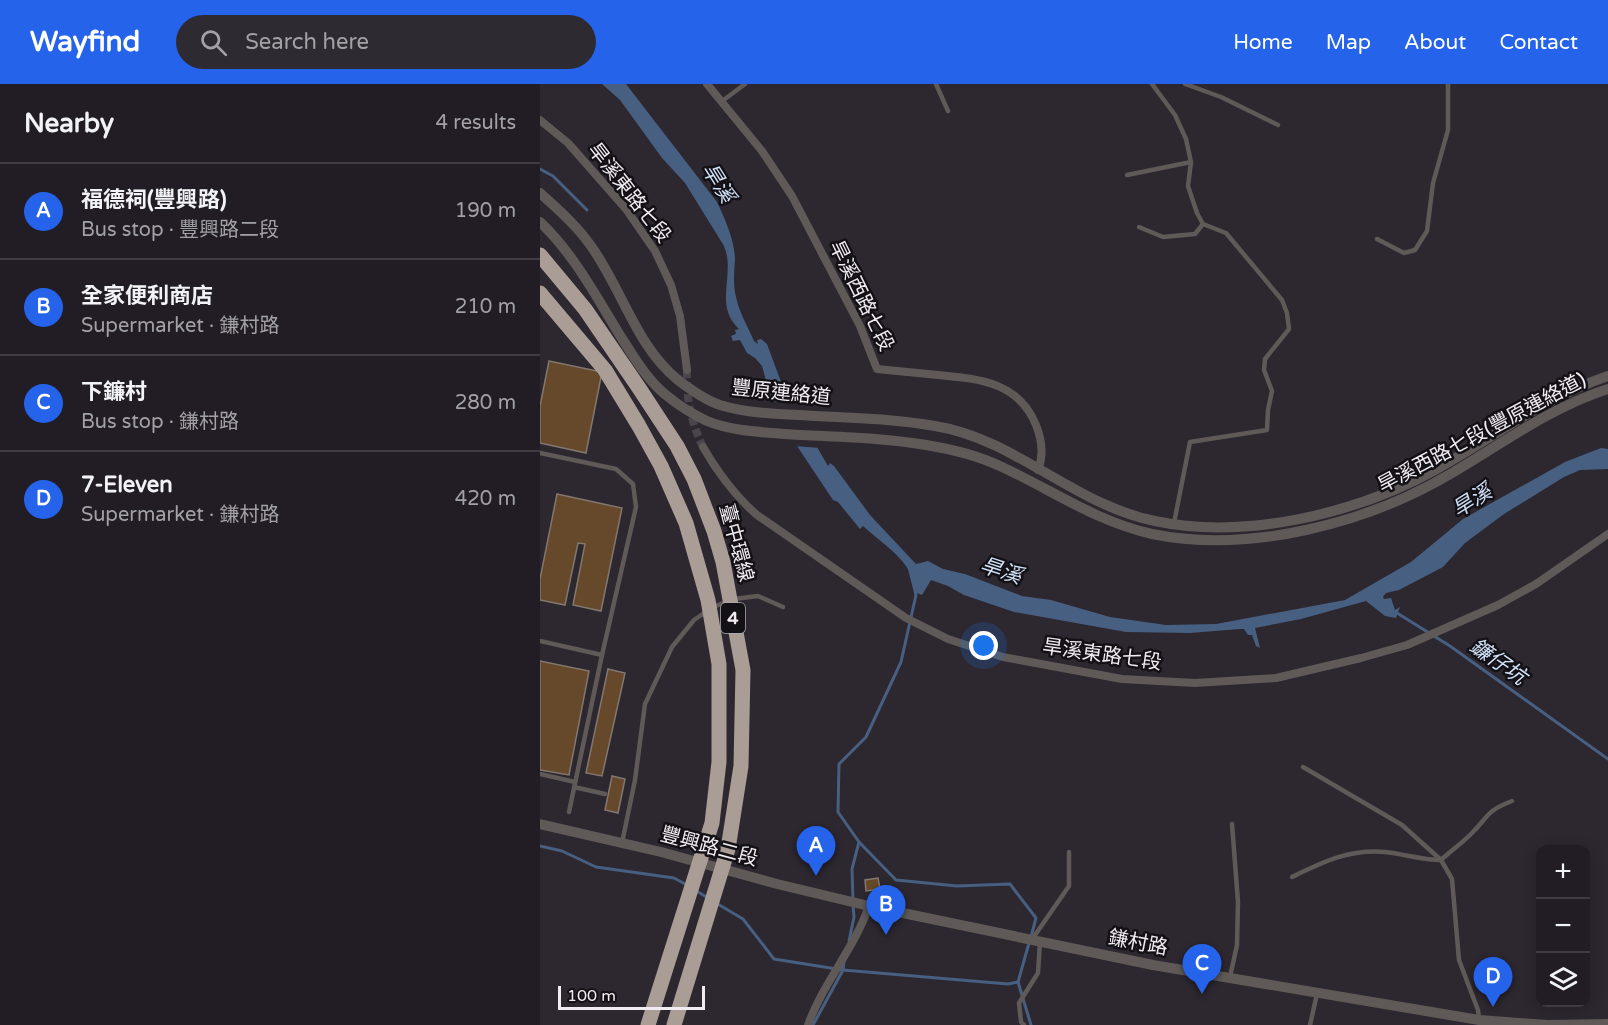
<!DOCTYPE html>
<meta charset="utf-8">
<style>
:root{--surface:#221d24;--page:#2e2a31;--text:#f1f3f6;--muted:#a2a2a6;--line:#3f3b41;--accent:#2563eb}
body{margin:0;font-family:"Varela Round","Noto Sans TC",sans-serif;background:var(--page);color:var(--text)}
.controls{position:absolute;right:18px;bottom:18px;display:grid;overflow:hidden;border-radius:12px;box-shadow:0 3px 15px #0003}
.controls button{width:54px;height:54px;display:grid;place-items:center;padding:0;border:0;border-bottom:2px solid var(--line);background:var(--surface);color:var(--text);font:30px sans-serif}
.scale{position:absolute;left:18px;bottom:15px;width:147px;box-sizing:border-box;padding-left:6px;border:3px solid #f0ecf2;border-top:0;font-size:16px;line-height:21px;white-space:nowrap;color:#f0ecf2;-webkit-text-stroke:4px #131115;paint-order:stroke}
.you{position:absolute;left:444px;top:562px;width:21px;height:21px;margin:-15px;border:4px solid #fff;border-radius:50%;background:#1a73e8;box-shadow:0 0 0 9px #1a73e833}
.badge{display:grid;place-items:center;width:39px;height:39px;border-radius:50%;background:var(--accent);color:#fff;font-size:20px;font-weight:700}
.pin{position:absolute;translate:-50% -50px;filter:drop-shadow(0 2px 3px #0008)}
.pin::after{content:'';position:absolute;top:32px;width:21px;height:18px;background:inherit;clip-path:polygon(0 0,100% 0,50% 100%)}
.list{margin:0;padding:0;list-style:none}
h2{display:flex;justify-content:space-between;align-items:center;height:78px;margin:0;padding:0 24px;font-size:26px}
h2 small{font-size:20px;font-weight:400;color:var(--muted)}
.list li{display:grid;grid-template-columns:39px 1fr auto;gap:18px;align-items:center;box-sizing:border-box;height:96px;padding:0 24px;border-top:2px solid var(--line)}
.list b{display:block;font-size:22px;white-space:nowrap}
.list p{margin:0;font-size:20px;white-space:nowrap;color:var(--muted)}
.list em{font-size:20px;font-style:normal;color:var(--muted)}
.icon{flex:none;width:33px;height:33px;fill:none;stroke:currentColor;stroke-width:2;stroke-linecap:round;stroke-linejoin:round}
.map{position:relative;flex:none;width:1068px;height:941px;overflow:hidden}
header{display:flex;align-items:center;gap:36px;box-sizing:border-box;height:84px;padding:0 30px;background:var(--accent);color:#fff}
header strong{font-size:28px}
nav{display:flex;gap:33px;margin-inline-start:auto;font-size:21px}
.search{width:420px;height:54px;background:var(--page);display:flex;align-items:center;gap:15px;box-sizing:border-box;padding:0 21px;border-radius:33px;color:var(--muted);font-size:22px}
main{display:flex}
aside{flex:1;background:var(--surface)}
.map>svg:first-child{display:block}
</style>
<header>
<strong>Wayfind</strong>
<div class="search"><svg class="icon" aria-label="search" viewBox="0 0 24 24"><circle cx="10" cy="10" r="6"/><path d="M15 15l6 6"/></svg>Search here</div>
<nav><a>Home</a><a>Map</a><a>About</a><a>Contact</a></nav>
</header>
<main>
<aside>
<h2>Nearby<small>4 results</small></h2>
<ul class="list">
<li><span class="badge">A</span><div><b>福德祠(豐興路)</b><p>Bus stop · 豐興路二段</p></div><em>190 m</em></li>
<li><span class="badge">B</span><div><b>全家便利商店</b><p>Supermarket · 鎌村路</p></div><em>210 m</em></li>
<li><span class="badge">C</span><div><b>下鐮村</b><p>Bus stop · 鎌村路</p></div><em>280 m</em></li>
<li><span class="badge">D</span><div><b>7-Eleven</b><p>Supermarket · 鎌村路</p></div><em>420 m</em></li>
</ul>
</aside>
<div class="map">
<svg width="1068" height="941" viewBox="0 0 1068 941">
<rect width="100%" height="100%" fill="#2d2730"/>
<!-- water -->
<path fill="#475f80" d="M62 0H86L177 118C185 135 195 157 195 176 194 189 193 201 196 213 199 228 208 243 214 257L218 260 217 256 221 255 227 260 244 306 288 382 290 379 294 382 330 431 376 480 388 477 403 485 425 490 482 512 511 516 570 533 626 541 676 540 805 516 871 478 923 435 1025 378 1061 364 1068 365V385L1040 386 1024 393 964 430 925 459 903 483 859 506 846 509 843 513 844 515 851 514 855 526 860 523 856 534 845 532 826 517 761 535 715 544 720 564 716 562 712 551H708L704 545H700L650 549 586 548 474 528 424 511 408 502 391 496 382 511 374 508C378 481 341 459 323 442L320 445 298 418 293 416 253 356 230 311 222 282 215 274 207 269 200 256 193 257 191 252 196 250 195 246 199 245C173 221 196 191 184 162L145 99 122 74 80 16Z"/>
<!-- pier -->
<path fill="#2d2730" d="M230 317 255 319 281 364 253 362Z"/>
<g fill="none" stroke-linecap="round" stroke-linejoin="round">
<!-- stream -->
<g stroke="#475f80" stroke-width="3">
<path d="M0 85 13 92 47 126"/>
<path d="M369 483 376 511 361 578 326 653 299 680 298 728 319 758 356 796 417 802 470 800 496 834 491 853"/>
<path d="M857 529 910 562 1068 675"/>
<path d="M0 762 22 767 56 783 134 794 147 801"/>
<path d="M155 806 168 814"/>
<path d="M313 816 312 785 319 758"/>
<path d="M176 819 203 835 234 875 303 886 468 900 478 898"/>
<path d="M309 857 314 833 313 822"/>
<path d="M489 859 478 898 491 941"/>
<path d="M273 941 303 886 304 878"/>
</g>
</g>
<!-- building -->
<g fill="#66482a" stroke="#82786f" stroke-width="1.5">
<path d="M9 277 62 288 46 369 0 359V322Z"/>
<path d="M17 410 82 424 61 527 33 521 45 460 38 459 25 521 0 516V495Z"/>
<path d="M0 577 49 587 29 691 0 686Z"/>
<path d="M68 585 85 589 62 692 46 689Z"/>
<path d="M72 692 85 695 78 729 65 726Z"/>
<path d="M338 794 340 805 326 807 325 796Z"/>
</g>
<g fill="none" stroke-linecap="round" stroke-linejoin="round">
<!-- minor-tunnel -->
<path stroke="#4a454d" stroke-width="8" stroke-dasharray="8 4" stroke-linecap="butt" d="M147 286C146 315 151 338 163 363"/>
<!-- service -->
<g stroke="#5f5a57" stroke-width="4.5">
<path d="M396 0 408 27"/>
<path d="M612 0 635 31 646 55 651 78 648 102 657 129 663 140 686 149 742 216 747 229 749 245 725 275 724 286 732 307 728 326 727 346 650 358 634 439"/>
<path d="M645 0 681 13 738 41"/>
<path d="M181 18 205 0"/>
<path d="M587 91 651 78"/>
<path d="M599 143 623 153 655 150 663 140"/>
<path d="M837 155 864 169 875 166 887 147 893 99 908 46V0"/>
<path d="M0 369 76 385 93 400 96 423 62 571 0 557"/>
<path d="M194 515 218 512 243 523"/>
<path d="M763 683 862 741 901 776 912 795 919 876 938 926 939 935"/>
<path d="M0 690 35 698"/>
<path d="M34 703 65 710"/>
<path d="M29 728 62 571"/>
<path d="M82 759 95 696 105 620 132 563 154 536 173 523 186 518"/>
<path d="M752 793C783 778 809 765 845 768 864 770 882 776 901 776 911 767 922 759 931 750 949 732 946 727 972 717"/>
<path d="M493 854 529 802V768"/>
<path d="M690 893 697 861 698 818 692 740"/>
<path d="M484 941 481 938 479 919 498 889 500 858"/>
<path d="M770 941 777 910"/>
</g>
<!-- minor -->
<g stroke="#5f5a57" stroke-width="8">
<path d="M167 0 222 67 252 112 320 242 337 285C357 287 378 289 398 291 438 295 478 297 496 341 502 356 504 371 498 386"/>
<path d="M0 36 28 59 86 125 115 167 131 201 140 232 147 286"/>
<path d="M163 363C178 389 194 411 217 431L366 534 408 555 463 573 582 595 655 599 736 594 821 574 867 561 958 521 996 500 1068 450"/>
<path d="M268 941C283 899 314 865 329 822"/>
</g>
<!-- tertiary -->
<g stroke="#5f5a57" stroke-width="10">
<path d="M0 109C18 125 37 142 51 162 82 205 96 262 138 296 151 306 165 316 180 321 206 329 234 330 260 331 305 334 351 334 395 342 476 355 534 421 615 437 705 456 815 430 895 386 953 354 1005 313 1068 292"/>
<path d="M0 138C34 170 57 214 81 253 94 273 107 296 126 311 138 321 152 330 167 337 191 347 220 348 245 350 292 353 340 353 386 361 411 365 439 372 462 383 512 406 557 438 612 450 710 470 828 439 912 389 963 359 1011 323 1068 305"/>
<path d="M0 740 121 768 237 800 329 822 613 881 939 936 1007 941 1068 940"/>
</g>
<!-- motorway-bridge -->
<g stroke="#a99d96" stroke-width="15">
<path d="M0 171 45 225 99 304 137 362 154 395 174 447 183 478 203 586 201 682 188 765 134 941"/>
<path d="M0 209 65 286 99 342 121 382 146 439 168 516 179 580V678L172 739 108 941"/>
</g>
</g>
<g text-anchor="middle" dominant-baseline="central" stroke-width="5" stroke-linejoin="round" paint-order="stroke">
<!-- shield labels -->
<rect fill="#131115" stroke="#aeaab0" stroke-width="1.5" x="181" y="519" width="24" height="30" rx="4.5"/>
<g font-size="18" font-weight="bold" fill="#f0ecf2">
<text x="193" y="534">4</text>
</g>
<!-- street labels -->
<g font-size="20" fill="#f0ecf2" stroke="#131115">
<text transform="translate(89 109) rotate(52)">旱溪東路七段</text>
<text transform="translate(321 212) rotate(64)">旱溪西路七段</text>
<text transform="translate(241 309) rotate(6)">豐原連絡道</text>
<text transform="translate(942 349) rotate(-28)">旱溪西路七段(豐原連絡道)</text>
<text transform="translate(196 459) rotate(75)">臺中環線</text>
<text transform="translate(562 571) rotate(8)">旱溪東路七段</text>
<text transform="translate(169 763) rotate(15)">豐興路二段</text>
<text transform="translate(598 859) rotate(11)">鎌村路</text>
</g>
<!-- water labels -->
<g font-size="21" font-style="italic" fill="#d1e2f9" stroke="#131115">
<text transform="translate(178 99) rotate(58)">旱溪</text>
<text transform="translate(932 417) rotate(-32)">旱溪</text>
<text transform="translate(461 487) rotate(18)">旱溪</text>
<text transform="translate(958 578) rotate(35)">鐮仔坑</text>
</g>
</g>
</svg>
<div class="controls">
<button>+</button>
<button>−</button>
<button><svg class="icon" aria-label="layers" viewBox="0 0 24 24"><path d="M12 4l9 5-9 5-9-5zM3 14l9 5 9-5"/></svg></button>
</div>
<div class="scale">100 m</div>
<div class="you"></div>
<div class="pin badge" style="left:276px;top:792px">A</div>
<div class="pin badge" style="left:346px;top:851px">B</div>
<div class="pin badge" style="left:662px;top:910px">C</div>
<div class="pin badge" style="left:953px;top:923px">D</div>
</div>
</main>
